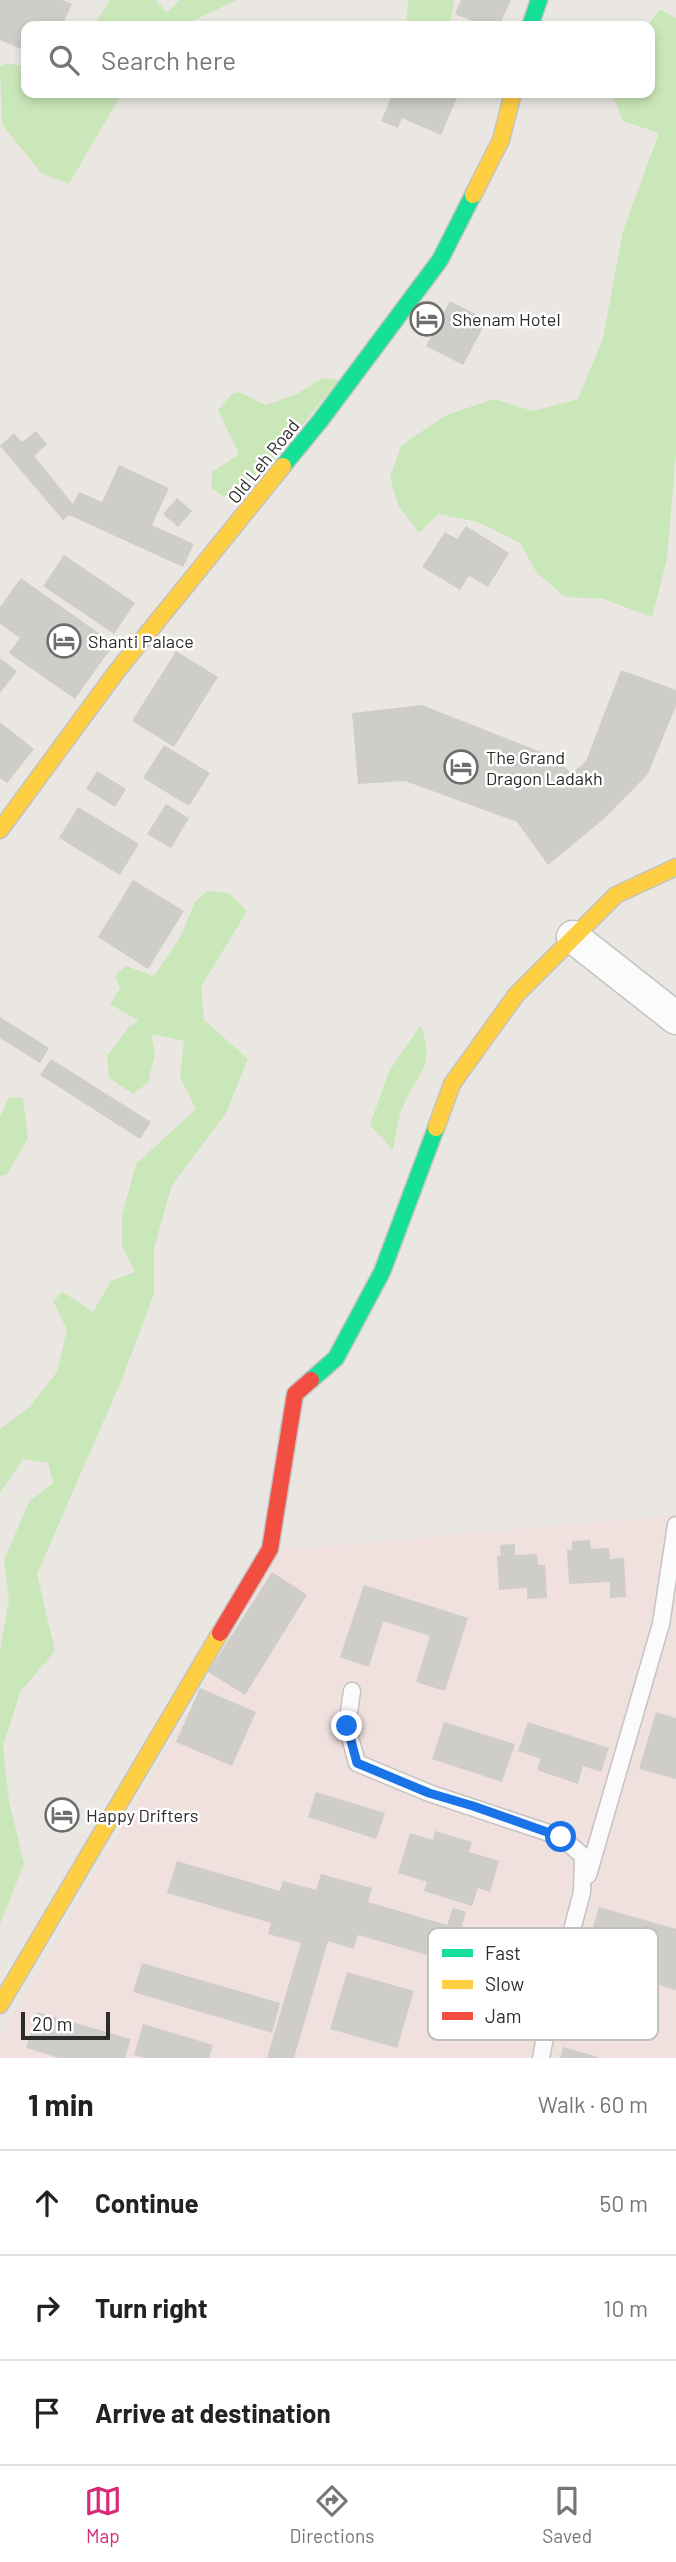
<!DOCTYPE html>
<meta charset="utf-8">
<style>
:root{--surface:#fff;--page:#f2f2f2;--text:#222;--muted:#767676;--line:#e0e0e0;--accent:#db2777}
body{margin:0;font-family:Barlow,sans-serif;background:var(--page);color:var(--text)}
.scale{position:absolute;left:21px;bottom:18px;width:89px;box-sizing:border-box;padding-left:7px;border:4px solid #2c2c2c;border-top:0;font-size:19px;line-height:24px;white-space:nowrap;color:#2c2c2c;-webkit-text-stroke:5px #fff;paint-order:stroke}
.stop{position:absolute;width:21px;height:21px;margin:-16px;border:5px solid #1a73e8;border-radius:50%;background:#fff}
.stop.end{background:#1a73e8;border-color:#fff;box-shadow:0 2px 7px #0008}
.list{margin:0;padding:0;list-style:none}
h2{display:flex;justify-content:space-between;align-items:center;height:91px;margin:0;padding:0 28px;font-size:30px}
h2 small{font-size:23px;font-weight:400;color:var(--muted)}
.list li{display:grid;grid-template-columns:46px 1fr auto;gap:21px;align-items:center;box-sizing:border-box;height:105px;padding:0 28px;border-top:2px solid var(--line)}
.list b{display:block;font-size:26px;white-space:nowrap}
.list em{font-size:23px;font-style:normal;color:var(--muted)}
.icon{flex:none;width:38px;height:38px;fill:none;stroke:currentColor;stroke-width:2;stroke-linecap:round;stroke-linejoin:round}
.map{position:relative;flex:none;width:676px;height:2058px;overflow:hidden}
.search{position:absolute;background:var(--surface);box-shadow:0 4px 10px #0003;left:21px;right:21px;top:21px;height:77px;display:flex;align-items:center;gap:18px;box-sizing:border-box;padding:0 24px;border-radius:14px;color:var(--muted);font-size:26px}
.sheet{height:406px;background:var(--surface)}
nav{display:flex;justify-content:space-around;align-items:center;box-sizing:border-box;height:98px;border-top:2px solid var(--line);background:var(--surface);font-size:19px;color:var(--muted)}
nav a{display:grid;justify-items:center;gap:4px}
nav .on{color:var(--accent)}
.map>svg:first-child{display:block}
</style>
<div class="map">
<svg width="676" height="2058" viewBox="0 0 676 2058">
<rect width="100%" height="100%" fill="#eae7e2"/>
<!-- medical -->
<path fill="#f0e0de" d="M676 1515V2058H0V2038L281 1550Z"/>
<!-- green -->
<g fill="#cae7b9">
<path d="M110 0H155L167 12 180 0H237L182 26H93Z"/>
<path d="M408 0H454L450 26H406Z"/>
<path d="M660 9 676 18V452L667 559 652 617 603 599 565 597 537 573 520 543 478 522 438 514 419 533 398 505 390 477 401 446 444 416 494 399 533 411 578 399 603 338 623 231 659 133 623 121 612 93H650V26H647Z"/>
<path d="M7 63 26 67V93H122L69 184 41 173 2 124 0 67Z"/>
<path d="M323 378 339 380 267 469 224 497 211 488 212 472 239 454 218 410 233 393 239 392 265 405 295 395Z"/>
<path d="M207 891 229 893 247 911 201 987 204 1020 248 1059 226 1113 172 1185 154 1248V1294L122 1379 37 1574 55 1651 20 1692 3 1746 9 1801 24 1864 0 1924V1650L9 1600 4 1560 29 1502 53 1483 48 1463 23 1459 0 1493V1429L29 1407 57 1372 67 1330 53 1301 63 1292 93 1312 111 1281 135 1272 122 1246V1215L136 1164 196 1109 180 1077 184 1041 151 1034 155 1053 148 1083 133 1094 109 1078 107 1056 130 1026 139 1021 110 1004 120 988 115 976 126 966 154 976 181 936 195 902Z"/>
<path d="M421 1025C434 1067 422 1067 405 1102 398 1116 396 1135 393 1150L370 1125 389 1071Z"/>
<path d="M9 1097 23 1098 28 1139 7 1174 0 1176V1117Z"/>
</g>
<!-- building -->
<g fill="#cfcdc8">
<path d="M0 0H63L72 4 62 26H26V51L0 40Z"/>
<path d="M461 0H511L499 26H484L455 14Z"/>
<path d="M393 93H459L441 135 402 118 398 128 381 121Z"/>
<path d="M450 301 487 320 463 365 426 346Z"/>
<path d="M36 431 47 444 34 456 73 504 79 492 102 502 119 465 169 488 152 525 194 544 183 567 69 515 63 520 0 446 14 433 22 442Z"/>
<path d="M177 498 192 511 178 527 163 514Z"/>
<path d="M466 526 509 553 488 587 469 576 460 590 422 567 445 532 457 539Z"/>
<path d="M64 555 135 603 114 634 43 586Z"/>
<path d="M21 578 114 644 75 699 9 653 20 638 0 624V607Z"/>
<path d="M176 651 218 677 174 747 132 721Z"/>
<path d="M0 658 17 671 0 693Z"/>
<path d="M621 670 676 690V706L648 774 605 818 548 865 517 822 405 781 358 784 352 713 422 705 559 759 571 774 586 761Z"/>
<path d="M0 722 34 749 7 783 0 778Z"/>
<path d="M164 745 210 773 189 806 143 778Z"/>
<path d="M97 771 126 789 115 807 86 789Z"/>
<path d="M166 804 189 818 171 848 147 834Z"/>
<path d="M78 807 139 844 120 875 59 838Z"/>
<path d="M133 880 184 911 148 969 98 937Z"/>
<path d="M0 1017 49 1048 40 1063 0 1038Z"/>
<path d="M51 1059 151 1122 140 1139 40 1075Z"/>
<path d="M590 1540 591 1549 609 1548 610 1559 624 1558 626 1597 610 1598V1582L569 1584 567 1550H572V1541Z"/>
<path d="M515 1544V1555L537 1554 538 1565H545L547 1598 527 1599V1588L499 1590 497 1556 501 1555 500 1545Z"/>
<path d="M272 1572 307 1595 245 1695 208 1672Z"/>
<path d="M364 1585 468 1618 445 1691 416 1682 430 1636 383 1621 369 1667 340 1657Z"/>
<path d="M200 1688 256 1712 232 1766 176 1742Z"/>
<path d="M656 1712 676 1718V1779L639 1769Z"/>
<path d="M444 1722 515 1744 502 1782 432 1759Z"/>
<path d="M528 1722 609 1748 601 1772 583 1766 578 1784 537 1770 541 1759 518 1751Z"/>
<path d="M316 1792 385 1813 376 1839 308 1817Z"/>
<path d="M435 1831 472 1842 469 1852 499 1861 490 1892 478 1888 472 1906 424 1891 427 1882 398 1873 410 1833 433 1840Z"/>
<path d="M177 1861 280 1891 283 1881 316 1890 321 1874 372 1888 368 1902 447 1925 453 1908 466 1912 461 1929 471 1932 462 1965 358 1935 354 1949 328 1941 294 2058H267L301 1943 268 1934 271 1923 167 1893Z"/>
<path d="M599 1907 676 1929V1990L582 1963Z"/>
<path d="M142 1963 280 2003 272 2033 133 1992Z"/>
<path d="M347 1972 414 1991 397 2048 330 2029Z"/>
<path d="M37 2012 131 2039 125 2058H59L26 2048Z"/>
<path d="M143 2024 213 2045 209 2058H144L134 2055Z"/>
<path d="M563 2047 598 2057V2058H560Z"/>
</g>
<g fill="none" stroke-linecap="round" stroke-linejoin="round">
<defs>
<g id="lane">
<path d="M352 1691 347 1726 357 1763 429 1793 561 1837 583 1856 582 1892 549 2017 541 2058"/>
<path d="M588 1875 661 1624 676 1525"/>
</g>
<path id="street" d="M573 937 676 1018"/>
<g id="fast">
<path d="M530 26 539 0"/>
<path d="M283 466 320 421 440 260 473 195"/>
<path d="M311 1380 336 1358 382 1272 436 1128"/>
</g>
<g id="slow">
<path d="M473 195 501 140 513 93"/>
<path d="M0 830 117 671 283 466"/>
<path d="M436 1128 452 1084 516 995 616 895 676 867"/>
<path d="M0 2005 220 1633"/>
</g>
<path id="jam" d="M220 1633 270 1549 295 1394 311 1380"/>
</defs>
<!-- lane casing -->
<use href="#lane" stroke="#c4c3c3" stroke-width="19"/>
<!-- street casing -->
<use href="#street" stroke="#c4c3c3" stroke-width="35"/>
<!-- fast casing -->
<use href="#fast" stroke="#c4c3c3" stroke-width="19"/>
<!-- slow casing -->
<use href="#slow" stroke="#c4c3c3" stroke-width="19"/>
<!-- jam casing -->
<use href="#jam" stroke="#c4c3c3" stroke-width="19"/>
<!-- lane -->
<use href="#lane" stroke="#fcfbfb" stroke-width="16"/>
<!-- street -->
<use href="#street" stroke="#fcfbfb" stroke-width="32"/>
<!-- fast -->
<use href="#fast" stroke="#16e098" stroke-width="16"/>
<!-- slow -->
<use href="#slow" stroke="#ffcf43" stroke-width="16"/>
<!-- jam -->
<use href="#jam" stroke="#f24e42" stroke-width="16"/>
</g>
<g fill="none" stroke-linecap="round" stroke-linejoin="round">
<!-- route -->
<path stroke="#1a73e8" stroke-width="9" d="M347 1726 357 1763 429 1793 473 1806 561 1837"/>
</g>
<!-- icons -->
<defs>
<symbol id="hotel-ring" viewBox="-11 -11 22 22"><circle r="9.5" fill="#fff" stroke="#6e6d6c" stroke-width="1.5"/><path d="M-6-4.5h1.5V1H6V5H4.5V3h-9V5H-6ZM-4 0a1.8 1.8 0 1 1 3.6 0ZM.5 0V-2.5h3Q6-2.5 6 0Z" fill="#6e6d6c"/></symbol>
</defs>
<g fill-rule="evenodd">
<use href="#hotel-ring" x="408" y="300" width="38" height="38"/>
<use href="#hotel-ring" x="45" y="622" width="38" height="38"/>
<use href="#hotel-ring" x="442" y="748" width="38" height="38"/>
<use href="#hotel-ring" x="43" y="1796" width="38" height="38"/>
</g>
<g text-anchor="middle" dominant-baseline="central" stroke-width="5" stroke-linejoin="round" paint-order="stroke">
<!-- poi labels -->
<g font-size="18" fill="#2c2c2c" stroke="#fff" text-anchor="start">
<text x="452" y="319">Shenam Hotel</text>
<text x="88" y="641">Shanti Palace</text>
<text x="486" y="757">The Grand<tspan x="486" dy="21">Dragon Ladakh</tspan></text>
<text x="86" y="1815">Happy Drifters</text>
</g>
<!-- street labels -->
<g font-size="18" fill="#2c2c2c" stroke="#fff">
<text transform="translate(263 461) rotate(-51)">Old Leh Road</text>
</g>
</g>
<!-- legend -->
<rect x="428" y="1928" width="230" height="112" rx="10" fill="#fff" stroke="#c0c0c0" stroke-width="2"/>
<rect x="442" y="1949" width="31" height="8" fill="#16e098"/>
<rect x="442" y="1980" width="31" height="9" fill="#ffcf43"/>
<rect x="442" y="2012" width="31" height="8" fill="#f24e42"/>
<g font-size="19" fill="#2c2c2c">
<text x="485" y="1960">Fast</text>
<text x="485" y="1991">Slow</text>
<text x="485" y="2023">Jam</text>
</g>
</svg>
<div class="scale">20 m</div>
<div class="stop" style="left:561px;top:1837px"></div>
<div class="stop end" style="left:347px;top:1726px"></div>
<div class="search"><svg class="icon" aria-label="search" viewBox="0 0 24 24"><circle cx="10" cy="10" r="6"/><path d="M15 15l6 6"/></svg>Search here</div>
</div>
<section class="sheet">
<h2>1 min<small>Walk · 60 m</small></h2>
<ul class="list">
<li><svg class="icon" aria-label="ahead" viewBox="0 0 24 24"><path d="M12 20V5M6 11l6-6 6 6"/></svg><div><b>Continue</b></div><em>50 m</em></li>
<li><svg class="icon" aria-label="right" viewBox="0 0 24 24"><path d="M7 20v-9h11M14 6l5 5-5 5"/></svg><div><b>Turn right</b></div><em>10 m</em></li>
<li><svg class="icon" aria-label="arrive" viewBox="0 0 24 24"><path d="M6 21V4h12l-3 4 3 4H6"/></svg><div><b>Arrive at destination</b></div></li>
</ul>
</section>
<nav>
<a class="on"><svg class="icon" aria-label="map" viewBox="0 0 24 24"><path d="M3 6l6-2 6 2 6-2v14l-6 2-6-2-6 2zM9 4v14M15 6v14"/></svg>Map</a>
<a><svg class="icon" aria-label="directions" viewBox="0 0 24 24"><path d="M12 3l9 9-9 9-9-9zM9 14v-3h6M13 9l2 2-2 2"/></svg>Directions</a>
<a><svg class="icon" aria-label="saved" viewBox="0 0 24 24"><path d="M7 4h10v16l-5-4-5 4z"/></svg>Saved</a>
</nav>
